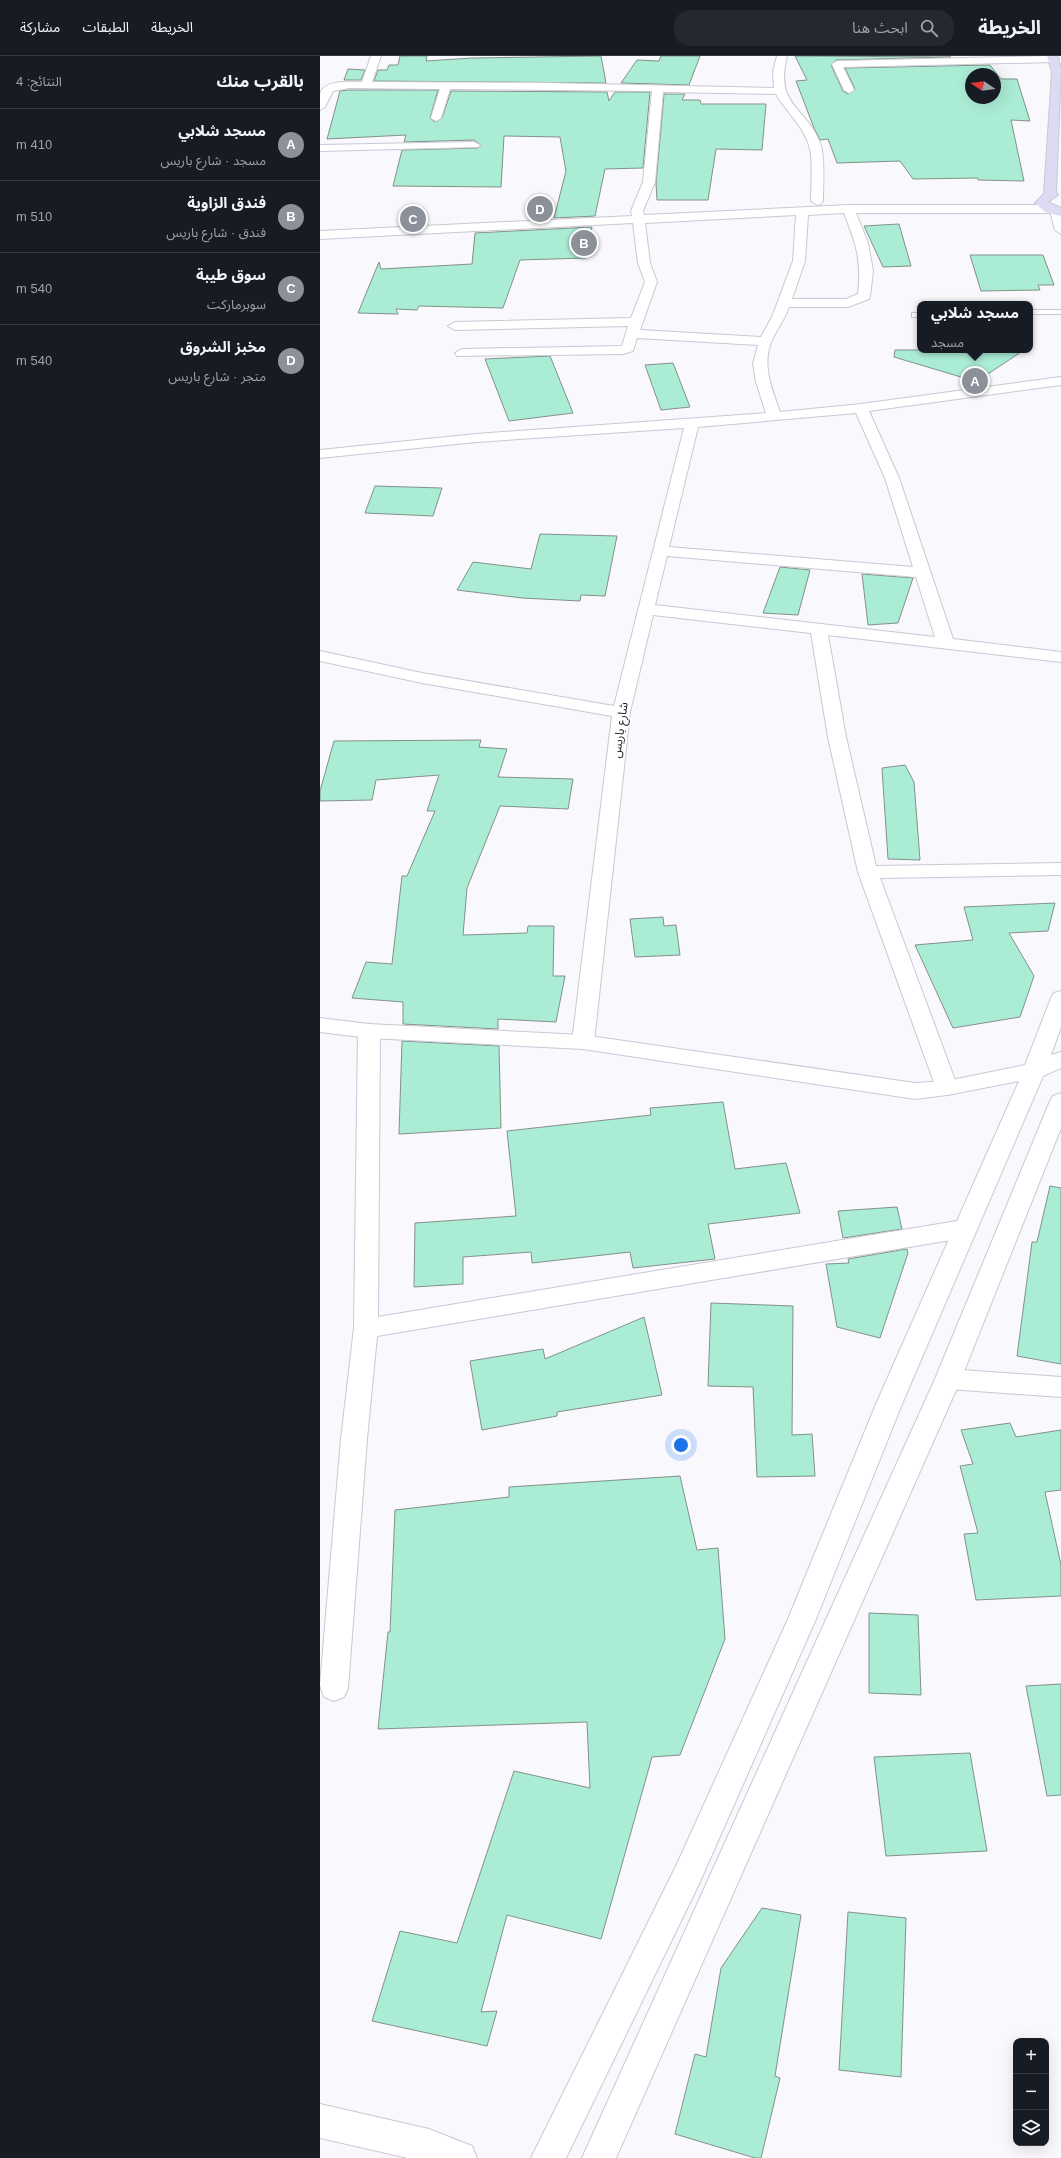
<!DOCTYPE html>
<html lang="ar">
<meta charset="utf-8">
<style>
:root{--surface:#171b24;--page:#242831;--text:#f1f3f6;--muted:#9ea1a6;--line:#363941;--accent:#8c9099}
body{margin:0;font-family:Helvetica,"Noto Sans Arabic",sans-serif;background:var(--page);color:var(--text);direction:rtl}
.controls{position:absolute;right:12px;bottom:12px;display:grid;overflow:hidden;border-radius:8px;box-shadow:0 4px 16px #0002}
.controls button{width:36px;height:36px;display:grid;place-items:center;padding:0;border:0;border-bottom:1px solid var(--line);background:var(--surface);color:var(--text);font:20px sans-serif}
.compass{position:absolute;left:645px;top:12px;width:36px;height:36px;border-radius:50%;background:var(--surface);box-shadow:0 4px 16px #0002;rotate:283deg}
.you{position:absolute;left:361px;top:1389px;width:14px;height:14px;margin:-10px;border:3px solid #fff;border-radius:50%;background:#1a73e8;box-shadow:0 0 0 6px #1a73e833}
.badge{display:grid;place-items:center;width:26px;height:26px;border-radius:50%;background:var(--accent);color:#fff;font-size:13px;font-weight:700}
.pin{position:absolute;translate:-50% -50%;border:2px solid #fff;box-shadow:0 1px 4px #0006}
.popup{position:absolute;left:597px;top:245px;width:116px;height:52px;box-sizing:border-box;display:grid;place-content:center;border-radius:8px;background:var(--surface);filter:drop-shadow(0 1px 3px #0005);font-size:13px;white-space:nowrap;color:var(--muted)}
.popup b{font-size:15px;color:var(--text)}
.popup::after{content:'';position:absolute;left:50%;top:100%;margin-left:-8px;border:8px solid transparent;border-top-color:var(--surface)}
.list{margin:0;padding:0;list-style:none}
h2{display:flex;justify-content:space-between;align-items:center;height:52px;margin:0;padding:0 16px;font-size:17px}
h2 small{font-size:13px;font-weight:400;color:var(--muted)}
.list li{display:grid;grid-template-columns:26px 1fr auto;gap:12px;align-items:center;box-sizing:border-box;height:72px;padding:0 16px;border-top:1px solid var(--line)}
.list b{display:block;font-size:15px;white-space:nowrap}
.list p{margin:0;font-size:13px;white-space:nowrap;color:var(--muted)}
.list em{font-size:13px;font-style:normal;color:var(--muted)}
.icon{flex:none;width:22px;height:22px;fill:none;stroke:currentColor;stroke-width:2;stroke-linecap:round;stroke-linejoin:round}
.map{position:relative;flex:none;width:741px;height:2102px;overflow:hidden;direction:ltr}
header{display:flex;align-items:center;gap:24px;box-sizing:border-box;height:56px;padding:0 20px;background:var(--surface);border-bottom:1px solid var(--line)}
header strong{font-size:19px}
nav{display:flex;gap:22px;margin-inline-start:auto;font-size:14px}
.search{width:280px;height:36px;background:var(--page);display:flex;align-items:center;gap:10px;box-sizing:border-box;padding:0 14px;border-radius:16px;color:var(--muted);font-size:15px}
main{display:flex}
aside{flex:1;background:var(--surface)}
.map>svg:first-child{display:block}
</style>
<header>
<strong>الخريطة</strong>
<div class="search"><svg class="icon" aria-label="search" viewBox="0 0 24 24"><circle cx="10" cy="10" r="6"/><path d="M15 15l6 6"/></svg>ابحث هنا</div>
<nav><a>الخريطة</a><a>الطبقات</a><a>مشاركة</a></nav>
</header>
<main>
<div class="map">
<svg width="741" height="2102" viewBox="0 0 741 2102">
<rect width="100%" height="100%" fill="#f8f8fd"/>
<!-- building -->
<g fill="#abecd4" stroke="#83918b" fill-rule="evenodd">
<path d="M80 0H107L106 5 152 2 281 0 286 27 54 25 58 14H67L69 9H78Z"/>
<path d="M341 0H380L369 29 301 27 317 4 339 5Z"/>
<path d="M475 0 631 1 516 4 511 9 523 35 528 38 535 33 525 12 670 9 681 23H697L710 65 691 64 704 125 658 124V122L593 123 580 105 517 107 508 83 500 84 494 72 476 25 487 24ZM651 18H675V42H651Z"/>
<path d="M28 13 45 14 41 24H24Z"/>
<path d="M29 34H118L110 62 115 66 122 62 131 35 287 36 289 45 295 36H330L323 112 285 113 275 160 234 162 246 115 240 81 184 80 181 131 73 130 82 94 158 92 161 89 154 84 84 86 86 79 7 83 20 35Z"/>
<path d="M344 38H365L362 44H380L381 48H446L442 94 396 93 388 144H337L336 127Z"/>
<path d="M579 168 591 210 563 211 544 170Z"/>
<path d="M272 171 266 202 200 204 183 252 99 250 97 254 76 253 78 258 38 257 59 206 61 213 152 208 155 177Z"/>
<path d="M650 199H723L734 229H718L720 234 661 235Z"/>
<path d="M575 294H704L659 324H651L574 301Z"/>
<path d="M230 300 253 357 189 365 165 303Z"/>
<path d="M353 307 370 351 341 354 325 309Z"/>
<path d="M55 430 122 432 113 460 45 457Z"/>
<path d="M220 478 297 480 285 540 261 539 260 545 202 542 137 534 153 506 211 513Z"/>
<path d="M460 511 490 514 478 559 443 557Z"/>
<path d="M542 518 593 522 578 567 548 569Z"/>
<path d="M161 684 159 691 187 693 178 721 253 723 248 753 180 750 147 832 143 879 207 877 208 870H234L233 920H245L236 966 178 963V973L83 968V946L32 942 46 906 72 908 82 820H87L115 755H107L119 719 56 724 52 744 0 745V735L14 685Z"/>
<path d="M585 709 594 726 600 804 568 803 562 712Z"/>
<path d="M735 847 728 875 689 877 714 920 700 961 633 972 595 889 653 884 644 851Z"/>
<path d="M343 861 344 870 356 869 360 899 315 901 310 863Z"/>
<path d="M82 985 179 990 181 1072 79 1078Z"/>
<path d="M403 1046 415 1113 466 1107 480 1157 388 1168 395 1203 313 1212 310 1196 212 1207 211 1196 143 1201V1228L94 1231 95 1167 196 1160 187 1075 331 1059 330 1052Z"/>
<path d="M730 1130 741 1132V1308L697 1300 712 1186H717Z"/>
<path d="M577 1151 582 1173 523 1182 518 1155Z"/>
<path d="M587 1193 588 1197 560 1282 517 1271 506 1208 529 1207 528 1203Z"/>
<path d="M391 1247 473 1250 472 1379 492 1378 495 1420 437 1421 433 1331 388 1330Z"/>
<path d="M324 1261 342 1339 237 1356V1360L162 1374 150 1305 223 1293 225 1303Z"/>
<path d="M690 1367 696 1381 741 1374V1434L725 1436 741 1509V1540L656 1544 644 1478 658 1477 640 1410 653 1408 641 1374Z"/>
<path d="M360 1420 377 1494 398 1492 405 1583 360 1699 332 1701 281 1883 187 1859 161 1956 177 1955 167 1990 52 1965 80 1875 137 1887 194 1715 270 1732 267 1666 58 1673 68 1576H70L75 1454 189 1441V1431Z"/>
<path d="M549 1557 598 1559 601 1639 549 1637Z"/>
<path d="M741 1628V1739L727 1740 706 1630Z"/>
<path d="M650 1697 667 1795 566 1800 554 1701Z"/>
<path d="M442 1852 481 1859 455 2020 460 2022 441 2102H435L355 2078 375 1998 386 2001 401 1912Z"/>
<path d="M528 1856 586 1862 581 2021 519 2014Z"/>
</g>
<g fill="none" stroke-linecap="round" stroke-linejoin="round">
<defs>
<g id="service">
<rect x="710" y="254" width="31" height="4"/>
<rect x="592" y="257" width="8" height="4"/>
</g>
<g id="minor">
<path d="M51 0H61L52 26 226 27 454 32 453 15 457 0H467C454 52 487 49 501 90 505 102 503 131 503 145L501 148 497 149 491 145C491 132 493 103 490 93 485 71 466 56 456 38L343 36 335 126 323 155 324 159 529 149H729L735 153 729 157H536L548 187 553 215 550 240 549 243 528 251H469C465 263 457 273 452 284 441 308 452 333 460 356L541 348 741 321V329L549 355 579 422 633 583 741 596V606L508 579 526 681 556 810 741 807V819L560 822 638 1032 635 1037 627 1039 619 1037 616 1032 538 816 508 681 491 577 333 559 310 656 274 986 271 991 263 993 255 991 252 986 292 660 102 627 0 605V595L102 617 294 650 364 372 156 386 0 402V394L156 378 446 357 436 326 433 308 438 289 317 282 313 295 303 298 137 300 135 297 142 293 302 290 308 270 135 274 128 270 135 266 311 262 325 226 318 207 313 167 0 183V175L312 160 311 155 323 126 332 35 130 33 121 62 116 65 111 62 120 33 29 32 13 35 5 51 0 54C0 49 0 43 0 38 4 23 31 26 42 26ZM524 157C536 188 542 204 538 238L526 243H472L485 205 488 159ZM476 159 473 205 452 261 441 281 320 274 337 226 330 207 325 167ZM536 357 565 422 593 511 349 491 378 371ZM347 500 596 521 615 581 335 549Z"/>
<path d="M731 0 739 3 734 6 523 11 534 34 529 37 524 34 512 8 517 5Z"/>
<path d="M154 86 160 89 158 91 0 95V89Z"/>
<path d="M49 968 56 970 60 975 58 1261 643 1164 651 1167 655 1173 651 1179 643 1182 57 1280 47 1383 28 1632 24 1641 14 1645 4 1641 0 1629 21 1383 34 1272 38 975 42 970Z"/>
<path d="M628 1313 741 1321V1341L628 1333 619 1330 615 1323 619 1316Z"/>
<path d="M0 2048 109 2073 152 2090 157 2102H88L0 2082Z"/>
</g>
<g id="tertiary">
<path d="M736 151 741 154V178L735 174 730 155Z"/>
<path d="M741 935V971L731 999 741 996V1012L723 1020 582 1348 496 1563 379 1828 246 2102H211L357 1808 468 1563 556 1348 699 1025 627 1039 595 1043 263 993 49 982 0 976V962L49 968 263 979 595 1027 627 1025 705 1009 731 942 734 937Z"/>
<path d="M741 1037V1072L641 1323 296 2102H262L615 1323 730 1045 733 1040Z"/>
</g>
<path id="secondary" d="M727 0H737L741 12 736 136 738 139 728 146 741 152V160L725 156 715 147 724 138 732 16Z"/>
</defs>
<!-- service casing -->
<use href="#service" stroke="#c9c8d5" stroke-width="2"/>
<!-- minor casing -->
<use href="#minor" stroke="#c9c8d5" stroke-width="2"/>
<!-- tertiary casing -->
<use href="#tertiary" stroke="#c9c8d5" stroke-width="2"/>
<!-- secondary casing -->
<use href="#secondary" stroke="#c9c8d5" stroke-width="2"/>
<!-- service -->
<use href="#service" fill="#fff" fill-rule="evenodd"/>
<!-- minor -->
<use href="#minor" fill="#fff" fill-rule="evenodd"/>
<!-- tertiary -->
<use href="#tertiary" fill="#fff" fill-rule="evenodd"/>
<!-- secondary -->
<use href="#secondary" fill="#dddaf2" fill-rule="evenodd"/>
</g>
<g text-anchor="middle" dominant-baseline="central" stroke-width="4" stroke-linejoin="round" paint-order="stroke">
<!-- street labels -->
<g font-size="12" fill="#212125" stroke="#fff">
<text transform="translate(300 674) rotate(-82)">شارع باريس</text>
</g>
</g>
</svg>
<div class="controls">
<button>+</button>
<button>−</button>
<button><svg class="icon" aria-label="layers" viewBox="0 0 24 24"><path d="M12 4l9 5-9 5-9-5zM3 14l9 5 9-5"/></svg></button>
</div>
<svg class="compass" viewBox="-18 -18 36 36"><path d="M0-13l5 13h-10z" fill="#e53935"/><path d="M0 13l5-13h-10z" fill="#9ea1a6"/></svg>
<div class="you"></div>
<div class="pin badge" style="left:655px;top:325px">A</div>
<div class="popup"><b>مسجد شلابي</b>مسجد</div>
<div class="pin badge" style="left:264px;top:187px">B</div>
<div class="pin badge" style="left:93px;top:163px">C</div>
<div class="pin badge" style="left:220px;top:153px">D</div>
</div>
<aside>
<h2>بالقرب منك<small>النتائج: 4</small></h2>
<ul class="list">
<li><span class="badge">A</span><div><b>مسجد شلابي</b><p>مسجد · شارع باريس</p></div><em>410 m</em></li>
<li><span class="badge">B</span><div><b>فندق الزاوية</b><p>فندق · شارع باريس</p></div><em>510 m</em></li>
<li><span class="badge">C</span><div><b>سوق طيبة</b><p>سوبرماركت</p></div><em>540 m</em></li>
<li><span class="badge">D</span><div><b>مخبز الشروق</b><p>متجر · شارع باريس</p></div><em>540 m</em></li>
</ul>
</aside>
</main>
